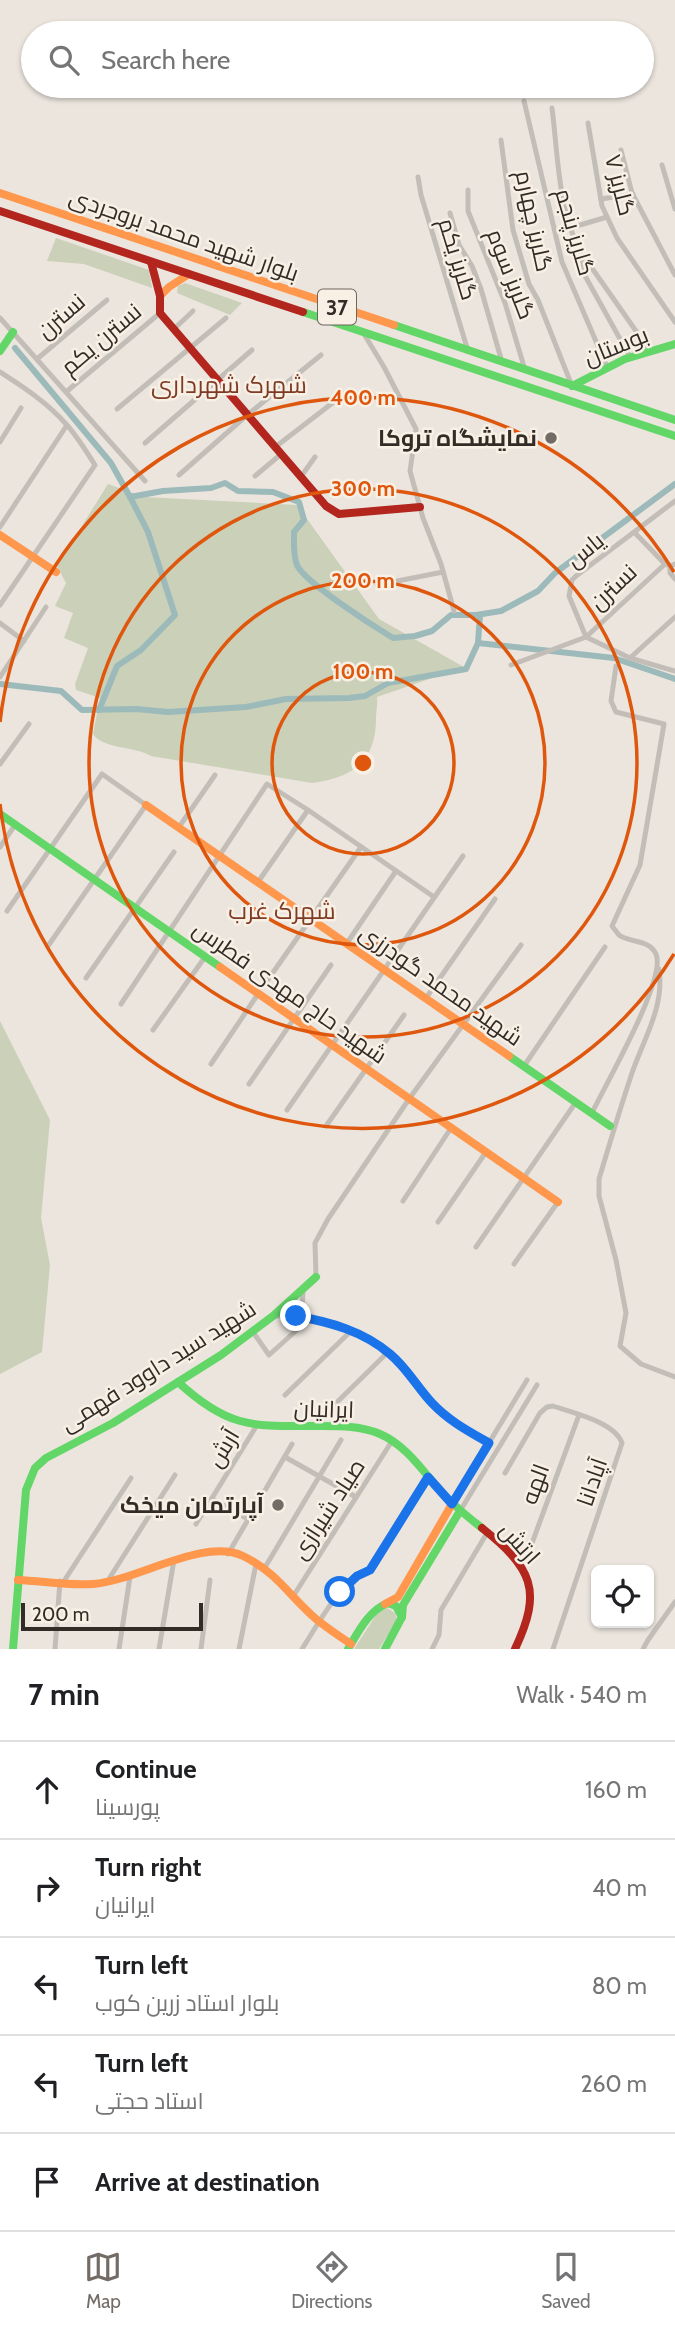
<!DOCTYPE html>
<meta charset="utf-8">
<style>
:root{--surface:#fff;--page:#f6f6f6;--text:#202124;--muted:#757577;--line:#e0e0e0;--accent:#736c66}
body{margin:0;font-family:Cabin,Cairo,sans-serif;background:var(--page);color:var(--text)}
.controls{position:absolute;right:21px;bottom:21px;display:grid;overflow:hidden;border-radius:10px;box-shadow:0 2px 5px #0004}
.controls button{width:63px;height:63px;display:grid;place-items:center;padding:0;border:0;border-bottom:2px solid var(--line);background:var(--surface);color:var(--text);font:35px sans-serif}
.scale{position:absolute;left:21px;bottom:18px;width:182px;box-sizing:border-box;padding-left:7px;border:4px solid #332b26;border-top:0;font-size:19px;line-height:24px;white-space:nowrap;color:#332b26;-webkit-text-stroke:5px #f8f0e5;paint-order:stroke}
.stop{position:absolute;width:21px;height:21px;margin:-16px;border:5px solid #1a73e8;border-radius:50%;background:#fff}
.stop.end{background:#1a73e8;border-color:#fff;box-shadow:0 2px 7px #0008}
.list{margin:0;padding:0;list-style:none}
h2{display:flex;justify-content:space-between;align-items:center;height:91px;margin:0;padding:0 28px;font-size:30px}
h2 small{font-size:23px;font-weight:400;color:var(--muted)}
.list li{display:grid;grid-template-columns:46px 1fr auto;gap:21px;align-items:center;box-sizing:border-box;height:98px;padding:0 28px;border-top:2px solid var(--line)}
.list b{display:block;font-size:26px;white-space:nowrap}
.list p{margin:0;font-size:23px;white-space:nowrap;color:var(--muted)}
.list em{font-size:23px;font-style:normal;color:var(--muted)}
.icon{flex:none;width:38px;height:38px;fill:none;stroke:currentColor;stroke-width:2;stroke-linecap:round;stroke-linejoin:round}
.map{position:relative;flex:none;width:675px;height:1649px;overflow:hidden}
.search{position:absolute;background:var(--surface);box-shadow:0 2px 5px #0004;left:21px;right:21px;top:21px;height:77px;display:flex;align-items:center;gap:18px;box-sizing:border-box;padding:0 24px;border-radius:38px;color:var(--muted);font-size:26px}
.sheet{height:581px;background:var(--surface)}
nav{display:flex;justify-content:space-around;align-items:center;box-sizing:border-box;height:98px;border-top:2px solid var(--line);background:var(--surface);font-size:19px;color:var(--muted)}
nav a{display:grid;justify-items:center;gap:4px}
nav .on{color:var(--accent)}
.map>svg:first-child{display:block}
</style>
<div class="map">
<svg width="675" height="1649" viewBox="0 0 675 1649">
<rect width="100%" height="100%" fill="#ebe5de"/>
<!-- green -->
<g fill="#cbd0b9">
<path d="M56 238 149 270 152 288 84 264 47 261Z"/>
<path d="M185 283 242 303 230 315 177 293 178 286Z"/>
<path d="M108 484 144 497 297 505 379 619 464 667 377 697C378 704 376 711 376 719 376 761 352 778 312 783L151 756C135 746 102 749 93 734L100 698 76 690 75 684 88 648 64 638 73 613 55 606 66 583 57 566Z"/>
<path d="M0 1021 50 1120 41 1218 50 1265 42 1352 0 1374Z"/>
<path d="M387 1608 395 1613 397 1620 379 1649H354L378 1612Z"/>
</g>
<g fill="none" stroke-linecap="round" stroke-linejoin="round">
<!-- canal -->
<g stroke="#9cbaba" stroke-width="6">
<path d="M15 348 111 463 130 497 163 491 211 488 225 483 238 491 273 492 299 502 304 520 294 532C294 541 293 556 297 565 304 582 375 627 393 638L415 636 432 631 451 615H476L501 611 538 591 555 573 675 484"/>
<path d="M478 643 480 615"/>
<path d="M0 684 61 691 82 710 136 709 168 712 246 707 286 699 349 698 365 696 388 683 466 669 478 643 614 658 675 679"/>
<path d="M99 710 117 666 141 650 175 615 148 532 130 497"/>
</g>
<!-- street -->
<g stroke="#c3bdb8" stroke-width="5">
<path d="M524 101 562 262 607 367"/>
<path d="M552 108C558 155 558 209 580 251L650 351"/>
<path d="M588 123 602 206 617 238 675 322"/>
<path d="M501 140 513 230 529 284 538 300 572 386"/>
<path d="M621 150 632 193 675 275"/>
<path d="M662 165 675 209"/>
<path d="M418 177 421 195 468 351"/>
<path d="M468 190V211L505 303 525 370"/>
<path d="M601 199 633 194"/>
<path d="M450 213 459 245 472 266 481 289 502 362"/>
<path d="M570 228 607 217"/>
<path d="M582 254 584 274 630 357"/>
<path d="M0 318 145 481"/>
<path d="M174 329 193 311"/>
<path d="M364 334 384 367 416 429 410 471 423 518 441 564 454 611"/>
<path d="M37 359 107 300"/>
<path d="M0 372C23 387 47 402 66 424 77 436 86 451 95 465L0 605"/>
<path d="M66 392 160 313"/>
<path d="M117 409 226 318"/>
<path d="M0 442 21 408"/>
<path d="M145 443 252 350"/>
<path d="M274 448 348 391"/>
<path d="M179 475 246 416 321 355"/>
<path d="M255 476 280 455"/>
<path d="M300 478 315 457"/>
<path d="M675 501 576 576 572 580 569 596 586 637 630 658 675 671"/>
<path d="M0 527 67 425"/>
<path d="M635 533 665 564 670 566"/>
<path d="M675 564 670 566V573L675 579"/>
<path d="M377 585 443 572"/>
<path d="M0 623 24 641"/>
<path d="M630 658 675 617"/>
<path d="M511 665 586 637 665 564"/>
<path d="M0 677 46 607"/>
<path d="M0 764 29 724"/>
<path d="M179 827 215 775"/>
<path d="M0 847 15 825"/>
<path d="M258 882 308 810"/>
<path d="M7 911 102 774 146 805 48 946"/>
<path d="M347 943 396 871"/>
<path d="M659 969C665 1009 641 1043 630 1079 619 1112 609 1146 599 1179V1196L616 1260 626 1313 620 1346 641 1364 675 1377"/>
<path d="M86 978 174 852"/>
<path d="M267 981 361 847"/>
<path d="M426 998 495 899"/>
<path d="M121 1004 267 784 308 810 434 897"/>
<path d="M153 1030 205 957"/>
<path d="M211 1064 258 994"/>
<path d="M524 1066 605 947"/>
<path d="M249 1084 331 965"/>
<path d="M287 1110 463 856"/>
<path d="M592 1113C605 1085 667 979 656 954 649 939 630 943 619 935 618 934 613 927 612 926L640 865 664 724 616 712 611 701 616 666"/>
<path d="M326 1126 404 1015"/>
<path d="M403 1201 451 1128"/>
<path d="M438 1222 486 1152"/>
<path d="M476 1247 576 1102"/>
<path d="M514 1264 558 1202"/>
<path d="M316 1277 315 1243 328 1219 409 1099 521 945"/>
<path d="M303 1291 302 1309 309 1316"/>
<path d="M275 1316C316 1312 369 1332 398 1361 415 1378 426 1398 444 1414 457 1427 474 1434 489 1443"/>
<path d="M253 1332 269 1355 299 1328"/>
<path d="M285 1395 352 1330"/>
<path d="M324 1415 388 1352"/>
<path d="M285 1457 356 1497"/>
<path d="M505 1473 540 1413 547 1407 553 1406C573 1413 615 1422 622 1443L553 1649"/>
<path d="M212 1499 248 1519"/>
<path d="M452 1504 527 1380"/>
<path d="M460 1511 537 1385"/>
<path d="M196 1524 257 1425"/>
<path d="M228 1554 292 1444"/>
<path d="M515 1559 531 1546 579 1415"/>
<path d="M264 1569 341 1440"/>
<path d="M64 1581 131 1478"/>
<path d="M107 1582 175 1475"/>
<path d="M294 1595 392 1441"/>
<path d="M55 1649 60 1581"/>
<path d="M119 1649 130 1577"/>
<path d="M159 1649 174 1560"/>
<path d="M201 1649 210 1580"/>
<path d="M239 1649 256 1564"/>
<path d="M302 1649C314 1630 326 1609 340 1592 350 1580 366 1575 375 1563L428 1477"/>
<path d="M432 1649 439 1635 441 1610 487 1533"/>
<path d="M643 1649 648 1640 675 1602"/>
</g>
<!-- fast -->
<g stroke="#63d668" stroke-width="8">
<path d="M303 312 675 436"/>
<path d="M394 325 675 420"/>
<path d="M0 351 13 332"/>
<path d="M572 386 625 359 675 344"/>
<path d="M0 814 220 967"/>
<path d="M509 1056 610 1126"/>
<path d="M178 1382C230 1430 254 1426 321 1426 341 1426 361 1426 380 1434 408 1446 425 1475 445 1496 457 1508 469 1518 482 1528"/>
<path d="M402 1617 403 1605 460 1511"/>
<path d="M13 1649 26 1490 35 1468 46 1458 113 1423 221 1355 273 1316 316 1277"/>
<path d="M348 1649C358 1632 369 1610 388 1603L396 1606 402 1617 385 1649"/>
</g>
<!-- slow -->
<g stroke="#ff974d" stroke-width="8">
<path d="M0 193 394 325"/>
<path d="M160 296 169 287 189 274"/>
<path d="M0 535 56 572"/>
<path d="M146 805 509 1056"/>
<path d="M220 967 558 1202"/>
<path d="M18 1580C42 1581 69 1586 93 1584 137 1581 203 1537 243 1556 278 1573 289 1596 316 1619 327 1628 339 1636 351 1644"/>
<path d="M385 1604 398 1597 452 1504"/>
</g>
<!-- jam -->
<g stroke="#b3261e" stroke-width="8">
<path d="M0 211 303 312"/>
<path d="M151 262 160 296V313L326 506 339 514 420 507"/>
<path d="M482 1528C532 1568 543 1590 515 1649"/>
</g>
</g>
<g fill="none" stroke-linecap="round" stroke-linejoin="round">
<!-- route -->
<path stroke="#1a73e8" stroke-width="9" d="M296 1316C330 1322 363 1331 390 1354 407 1368 417 1387 432 1403 449 1421 468 1431 489 1443L452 1504 428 1477 370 1570 357 1576 340 1592"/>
</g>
<!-- distance rings -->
<g fill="none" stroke="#df570d" stroke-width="3.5">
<circle cx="363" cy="763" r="91"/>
<circle cx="363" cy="763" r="182"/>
<circle cx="363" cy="763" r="274"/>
<path d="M674 954A365 365 0 0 1 0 804M0 722A365 365 0 0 1 674 572"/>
</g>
<!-- markers -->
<g fill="#736c66" stroke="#f8f0e5" stroke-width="2.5">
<circle cx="551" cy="438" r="7"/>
<circle cx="278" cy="1505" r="7"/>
</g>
<g text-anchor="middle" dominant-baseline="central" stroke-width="5" stroke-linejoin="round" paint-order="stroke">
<!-- shield labels -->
<rect fill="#f8f0e5" stroke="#6e665f" stroke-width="2" x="318" y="289.5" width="38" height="35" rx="5"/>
<g font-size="21" font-weight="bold" fill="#332b26">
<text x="337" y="307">37</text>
</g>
<!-- street labels -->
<g font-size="23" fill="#332b26" stroke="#f8f0e5">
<text transform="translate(620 185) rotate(76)">گلریز ۷</text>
<text transform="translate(534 221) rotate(78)">گلریز چهارم</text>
<text transform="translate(575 232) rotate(74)">گلریز پنجم</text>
<text transform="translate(184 235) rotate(19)">بلوار شهید محمد بروجردی</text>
<text transform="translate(458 259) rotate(73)">گلریز یکم</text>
<text transform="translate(511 274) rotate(69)">گلریز سوم</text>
<text transform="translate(61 316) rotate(-41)">نسترن</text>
<text transform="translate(101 339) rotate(-40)">نسترن یکم</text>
<text transform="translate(616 346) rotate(-22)">بوستان</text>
<text transform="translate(585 550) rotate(-39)">یاس</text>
<text transform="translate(613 587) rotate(-43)">نسترن</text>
<text transform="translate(441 985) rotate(35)">شهید محمد گودرزی</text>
<text transform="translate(290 992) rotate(35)">شهید حاج مهدی فطرس</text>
<text transform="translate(158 1366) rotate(-32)">شهید سید داوود فهمی</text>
<text transform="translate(324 1409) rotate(2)">ایرانیان</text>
<text transform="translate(223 1448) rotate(-59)">آرش</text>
<text transform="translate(592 1482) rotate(-71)">آپادانا</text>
<text transform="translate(535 1484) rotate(-70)">الهه</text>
<text transform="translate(328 1509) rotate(-57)">صیاد شیرازی</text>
<text transform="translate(520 1543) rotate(48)">ارتش</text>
</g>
<!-- poi labels -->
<g font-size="23" font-weight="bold" fill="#332b26" stroke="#f8f0e5" text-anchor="end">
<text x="537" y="438">نمایشگاه تروکا</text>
<text x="264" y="1505">آپارتمان میخک</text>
</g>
<!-- neighbourhood labels -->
<g font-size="24" fill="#7e3b24" stroke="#f8f0e5">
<text x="229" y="384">شهرک شهرداری</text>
<text x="282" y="910">شهرک غرب</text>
</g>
</g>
<circle cx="363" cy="763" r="10" fill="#df570d" stroke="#f8f0e5" stroke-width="3.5"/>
<g font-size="21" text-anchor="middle" font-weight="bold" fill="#df570d" stroke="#f8f0e5" stroke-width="5" stroke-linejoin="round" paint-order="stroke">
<text x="363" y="405">400 m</text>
<text x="363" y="496">300 m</text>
<text x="363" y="588">200 m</text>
<text x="363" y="679">100 m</text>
</g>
</svg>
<div class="controls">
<button><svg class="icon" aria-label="locate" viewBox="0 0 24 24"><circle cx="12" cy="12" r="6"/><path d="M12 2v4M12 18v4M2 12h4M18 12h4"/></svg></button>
</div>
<div class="scale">200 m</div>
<div class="stop" style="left:340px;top:1592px"></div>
<div class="stop end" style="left:296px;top:1316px"></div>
<div class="search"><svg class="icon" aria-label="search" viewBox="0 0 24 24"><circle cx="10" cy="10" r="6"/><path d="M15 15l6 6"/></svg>Search here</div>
</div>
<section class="sheet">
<h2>7 min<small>Walk · 540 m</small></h2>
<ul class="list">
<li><svg class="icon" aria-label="ahead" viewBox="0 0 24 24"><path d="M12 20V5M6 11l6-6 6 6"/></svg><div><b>Continue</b><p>پورسینا</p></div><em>160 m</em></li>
<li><svg class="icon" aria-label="right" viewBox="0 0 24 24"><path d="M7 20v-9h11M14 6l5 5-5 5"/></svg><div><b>Turn right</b><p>ایرانیان</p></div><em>40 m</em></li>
<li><svg class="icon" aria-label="left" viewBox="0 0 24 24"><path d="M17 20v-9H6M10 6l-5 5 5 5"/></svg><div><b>Turn left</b><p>بلوار استاد زرین کوب</p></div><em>80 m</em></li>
<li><svg class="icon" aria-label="left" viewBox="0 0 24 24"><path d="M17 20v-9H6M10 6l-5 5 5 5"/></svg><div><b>Turn left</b><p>استاد حجتی</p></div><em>260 m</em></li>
<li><svg class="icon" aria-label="arrive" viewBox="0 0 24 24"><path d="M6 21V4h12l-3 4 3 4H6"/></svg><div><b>Arrive at destination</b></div></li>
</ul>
</section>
<nav>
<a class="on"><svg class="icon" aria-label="map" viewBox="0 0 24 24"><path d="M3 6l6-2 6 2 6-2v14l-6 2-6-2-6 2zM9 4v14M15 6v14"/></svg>Map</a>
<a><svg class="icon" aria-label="directions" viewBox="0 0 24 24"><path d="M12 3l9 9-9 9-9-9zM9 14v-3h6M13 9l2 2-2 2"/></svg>Directions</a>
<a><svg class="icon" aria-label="saved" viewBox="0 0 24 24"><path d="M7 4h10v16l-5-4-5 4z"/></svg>Saved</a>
</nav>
